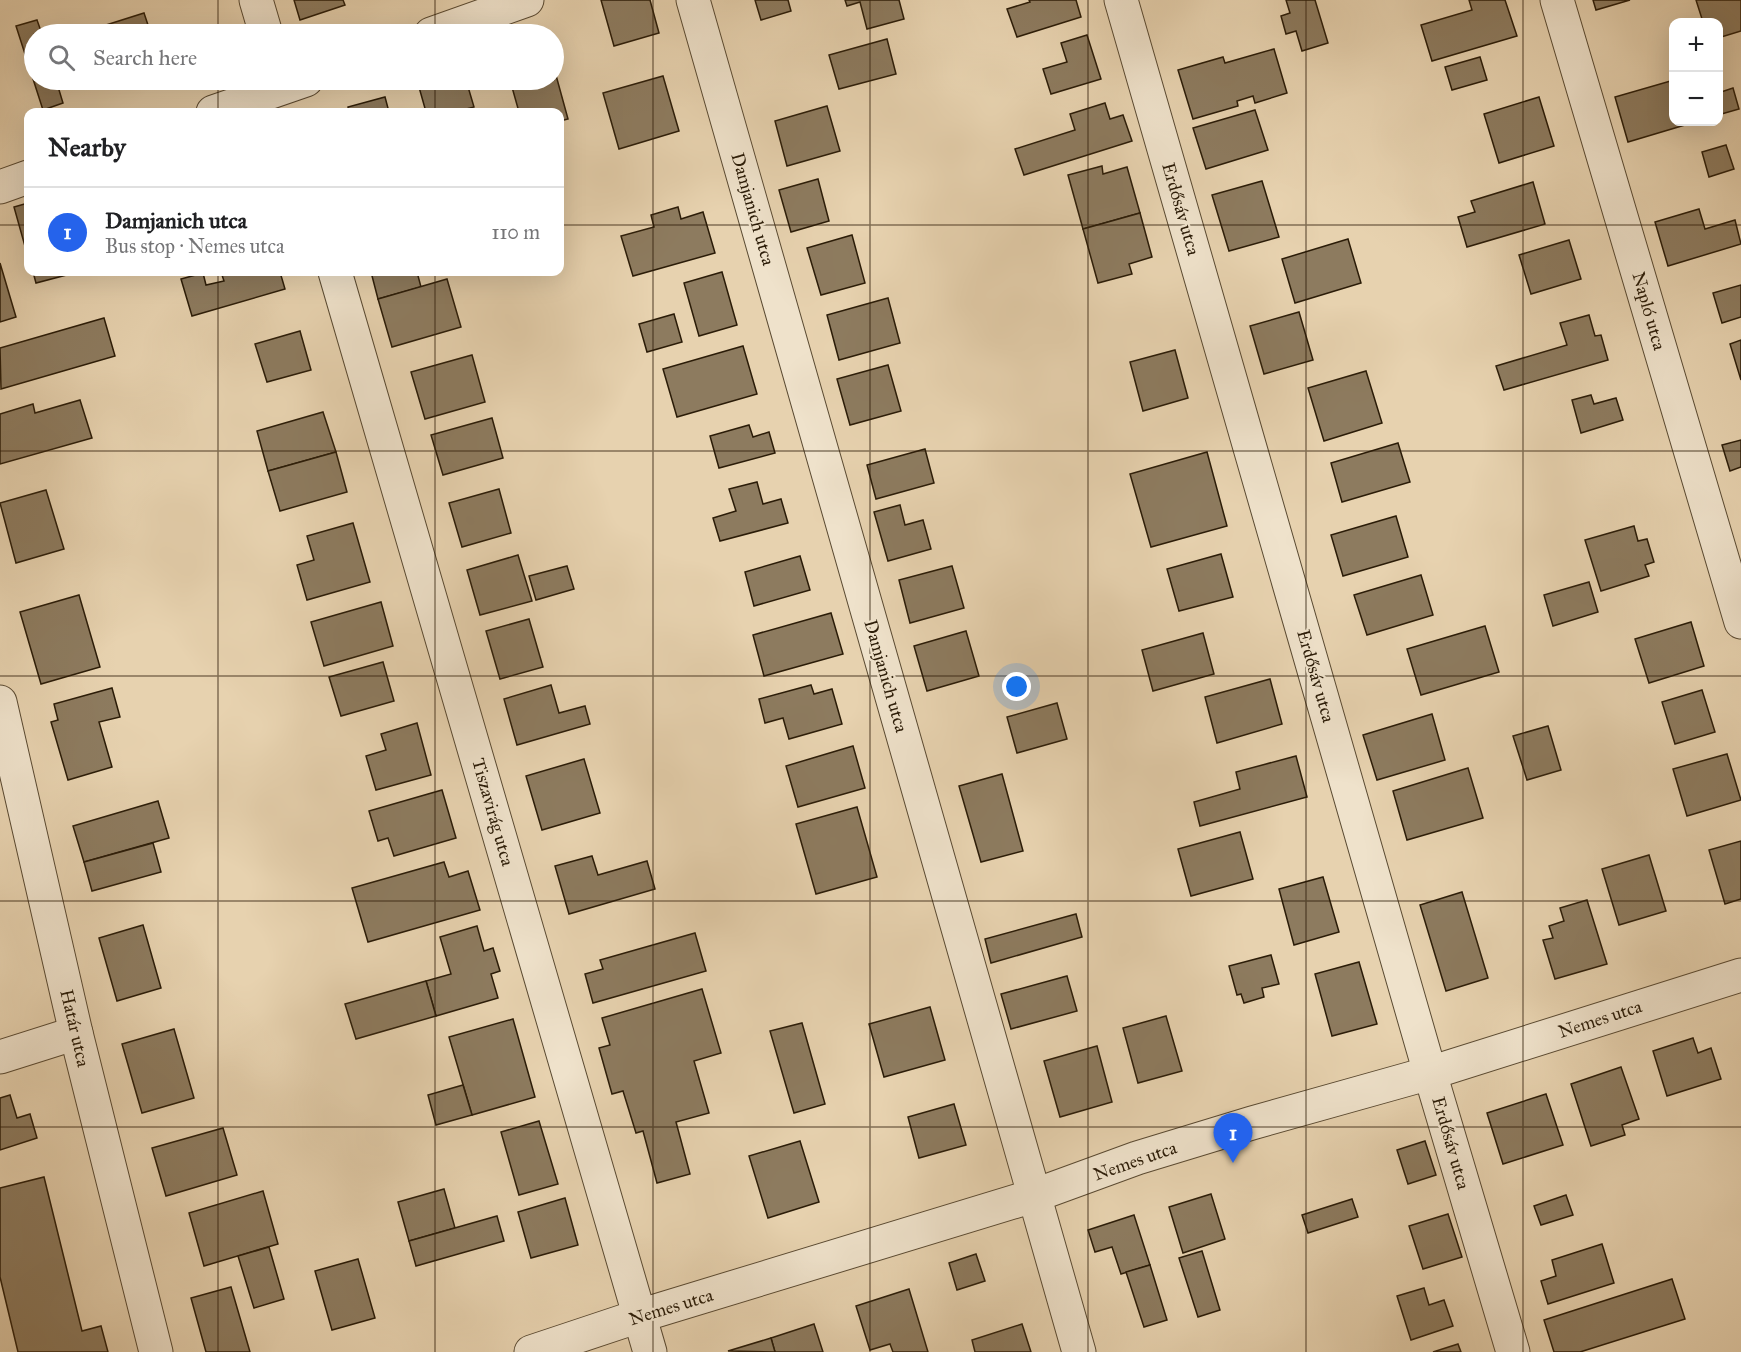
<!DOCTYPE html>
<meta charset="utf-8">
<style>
:root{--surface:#fff;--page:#f6f6f6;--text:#202124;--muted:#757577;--line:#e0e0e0;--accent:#2563eb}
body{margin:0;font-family:"IM FELL Great Primer",serif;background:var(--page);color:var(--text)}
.controls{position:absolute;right:18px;top:18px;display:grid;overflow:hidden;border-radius:12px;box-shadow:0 6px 24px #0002}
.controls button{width:54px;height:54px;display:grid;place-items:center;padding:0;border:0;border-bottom:2px solid var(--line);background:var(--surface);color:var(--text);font:30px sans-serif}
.you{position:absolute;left:1017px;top:687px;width:21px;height:21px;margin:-15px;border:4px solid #fff;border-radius:50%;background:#1a73e8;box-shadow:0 0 0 9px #1a73e833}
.badge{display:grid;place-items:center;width:39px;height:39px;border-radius:50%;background:var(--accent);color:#fff;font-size:20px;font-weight:700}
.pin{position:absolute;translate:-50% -50px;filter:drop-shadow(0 2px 3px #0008)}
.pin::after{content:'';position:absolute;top:32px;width:21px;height:18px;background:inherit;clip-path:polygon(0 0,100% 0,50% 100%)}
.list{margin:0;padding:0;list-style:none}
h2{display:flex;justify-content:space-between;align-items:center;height:78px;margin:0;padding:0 24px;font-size:26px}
h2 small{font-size:20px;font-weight:400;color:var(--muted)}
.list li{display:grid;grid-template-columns:39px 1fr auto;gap:18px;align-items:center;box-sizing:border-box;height:90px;padding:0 24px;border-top:2px solid var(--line)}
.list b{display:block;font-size:22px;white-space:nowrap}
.list p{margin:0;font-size:20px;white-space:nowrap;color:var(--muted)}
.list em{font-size:20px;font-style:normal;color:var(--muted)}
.icon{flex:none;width:33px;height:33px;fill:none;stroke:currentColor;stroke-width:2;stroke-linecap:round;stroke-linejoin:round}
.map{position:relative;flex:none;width:1741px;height:1352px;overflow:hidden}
.search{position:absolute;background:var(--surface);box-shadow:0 6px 24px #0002;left:24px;top:24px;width:540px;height:66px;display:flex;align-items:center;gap:15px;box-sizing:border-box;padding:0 21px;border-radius:33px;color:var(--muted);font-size:22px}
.panel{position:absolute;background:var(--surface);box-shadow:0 6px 24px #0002;left:24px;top:108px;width:540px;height:168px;border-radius:12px}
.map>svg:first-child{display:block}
</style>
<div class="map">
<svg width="1741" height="1352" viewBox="0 0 1741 1352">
<rect width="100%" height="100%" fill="#e7d2af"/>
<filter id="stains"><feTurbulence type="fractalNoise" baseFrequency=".00333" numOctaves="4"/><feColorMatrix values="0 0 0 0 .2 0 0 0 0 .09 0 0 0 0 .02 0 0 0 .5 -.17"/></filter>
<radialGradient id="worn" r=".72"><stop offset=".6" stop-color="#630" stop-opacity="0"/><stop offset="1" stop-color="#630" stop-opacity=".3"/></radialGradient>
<!-- building -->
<g fill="#8d7b5f" stroke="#2b1c08" stroke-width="1.5">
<path d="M294 0H343L345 5 300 20Z"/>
<path d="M601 0H650L659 33 614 46Z"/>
<path d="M755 0H788L791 11 761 20Z"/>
<path d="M845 0H899L904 19 867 29 860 2 847 6Z"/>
<path d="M1029 0H1076L1081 17 1017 37 1007 9 1030 2Z"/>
<path d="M1286 0H1315L1328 43 1302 51 1296 31 1286 34 1281 16 1290 13Z"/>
<path d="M1469 0H1505L1517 36 1432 61 1421 25 1472 10Z"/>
<path d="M1593 0H1630L1596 10Z"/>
<path d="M1696 0H1741V31L1718 38V22H1703Z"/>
<path d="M144 13 151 34H109L106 25Z"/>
<path d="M37 20 42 34H34V80H56L63 103 43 110 16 26Z"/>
<path d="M1087 35 1101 79 1051 94 1043 69 1067 62 1061 43Z"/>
<path d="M887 39 896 74 839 89 829 55Z"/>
<path d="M1274 49 1287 93 1255 103 1253 96 1237 101 1238 106 1193 119 1178 70 1223 57 1225 63Z"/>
<path d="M1480 57 1487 80 1452 90 1445 67Z"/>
<path d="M554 68 568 119 560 121V112H519L510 80H554Z"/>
<path d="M663 76 679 131 619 149 603 93Z"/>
<path d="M123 80H153L125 88Z"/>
<path d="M417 80H466L474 107 455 112H426Z"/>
<path d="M1674 80V122H1695L1628 142 1615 97Z"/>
<path d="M1733 88 1739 109 1718 115V93Z"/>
<path d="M385 97 389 112H349L348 107Z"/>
<path d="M1539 97 1554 146 1499 163 1484 114Z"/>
<path d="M1105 103 1110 119 1123 115 1132 141 1024 175 1015 149 1075 130 1070 114Z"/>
<path d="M827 106 840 151 787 166 775 121Z"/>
<path d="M1255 110 1268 150 1206 169 1193 128Z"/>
<path d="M1726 145 1734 169 1709 177 1702 152Z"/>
<path d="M1102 166 1103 174 1127 167 1140 213 1083 229 1068 175Z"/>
<path d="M818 179 829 221 791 232 779 190Z"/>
<path d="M1262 181 1279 237 1229 251 1212 195Z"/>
<path d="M1533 182 1545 224 1467 247 1458 217 1475 212 1471 201Z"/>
<path d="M28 203V257L14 207Z"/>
<path d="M678 207 681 219 703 212 715 253 633 276 621 236 654 227 651 215Z"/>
<path d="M1699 209 1705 229 1735 220 1741 244 1668 266 1655 222Z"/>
<path d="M1140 213 1152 257 1129 264 1132 274 1098 283 1083 229Z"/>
<path d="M852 235 865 283 821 295 807 248Z"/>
<path d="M1348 239 1361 283 1295 303 1282 259Z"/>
<path d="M1569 240 1581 279 1531 294 1519 255Z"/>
<path d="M0 263 16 317 0 322Z"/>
<path d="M33 272H78L36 283Z"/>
<path d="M221 272H280L285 289 192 316 181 279 203 273 206 285 224 281Z"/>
<path d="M371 272H417L421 287 378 299Z"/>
<path d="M722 272 737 325 699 336 684 283Z"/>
<path d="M447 279 461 327 392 347 378 299Z"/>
<path d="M1741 285V317L1722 323 1713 293Z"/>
<path d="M888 298 900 343 839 360 827 315Z"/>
<path d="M1299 312 1313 360 1264 374 1250 326Z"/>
<path d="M674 314 682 342 647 352 639 324Z"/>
<path d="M1589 315 1595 336 1601 335 1608 360 1504 390 1496 366 1567 345 1560 323Z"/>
<path d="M104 318 115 356 1 389 0 348Z"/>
<path d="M300 331 311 370 267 382 255 344Z"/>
<path d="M1741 340V380L1730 344Z"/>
<path d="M743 346 757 394 677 417 663 369Z"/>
<path d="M1175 350 1188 398 1143 411 1130 362Z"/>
<path d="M472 355 485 402 425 419 411 372Z"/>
<path d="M888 365 901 411 850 425 837 379Z"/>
<path d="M1366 371 1382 423 1324 441 1308 388Z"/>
<path d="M1591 395 1594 404 1616 398 1623 420 1581 433 1572 400Z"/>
<path d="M80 400 92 438 0 464V414L33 404 35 413Z"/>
<path d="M323 412 336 452 268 471 257 431Z"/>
<path d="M492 418 503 458 443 475 431 435Z"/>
<path d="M749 425 753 437 769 432 775 453 719 468 710 436Z"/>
<path d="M1741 440V467L1730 471 1722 445Z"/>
<path d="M1398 443 1410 482 1342 502 1331 463Z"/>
<path d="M925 449 934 483 876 499 867 465Z"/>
<path d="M336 452 347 492 280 511 268 471Z"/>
<path d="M1207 452 1227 526 1151 547 1130 474Z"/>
<path d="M757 482 763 504 781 499 788 523 720 541 713 518 736 511 729 489Z"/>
<path d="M499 489 511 533 462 547 449 503Z"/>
<path d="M46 490 64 549 16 563 0 503Z"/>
<path d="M900 505 905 525 923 520 931 549 888 561 874 512Z"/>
<path d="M1396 516 1408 557 1343 576 1331 535Z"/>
<path d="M353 523 370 582 307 600 297 565 314 560 307 536Z"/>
<path d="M1634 526 1638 541 1647 539 1654 562 1645 565 1649 576 1601 591 1585 540Z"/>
<path d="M1221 554 1233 597 1179 611 1167 569Z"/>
<path d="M518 555 532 601 480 615 467 570Z"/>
<path d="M800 556 810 590 754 606 745 572Z"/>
<path d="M567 566 574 589 536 600 529 576Z"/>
<path d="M952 566 964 608 910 623 899 580Z"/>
<path d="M1421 575 1433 615 1367 635 1354 595Z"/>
<path d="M1589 582 1598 612 1553 626 1544 595Z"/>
<path d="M79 595 100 667 41 684 20 612Z"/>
<path d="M381 602 393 646 324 666 311 622Z"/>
<path d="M831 613 843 654 764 676 753 635Z"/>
<path d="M529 619 543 667 500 679 486 631Z"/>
<path d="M1691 622 1704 666 1649 683 1635 639Z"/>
<path d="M1485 626 1499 672 1421 695 1407 649Z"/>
<path d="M966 631 979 676 927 691 914 646Z"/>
<path d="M1203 633 1214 674 1153 691 1142 650Z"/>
<path d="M383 662 394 701 341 716 329 677Z"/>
<path d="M1270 679 1282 724 1217 743 1205 697Z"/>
<path d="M551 685 559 713 585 706 590 724 517 745 504 699Z"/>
<path d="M811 685 814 694 832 689 842 724 789 739 783 718 765 723 759 699Z"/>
<path d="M112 688 120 717 99 722 112 767 68 780 51 722 58 720 54 704Z"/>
<path d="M1702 690 1715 732 1675 744 1662 702Z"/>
<path d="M1057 703 1067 739 1017 753 1007 717Z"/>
<path d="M1432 714 1445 760 1377 780 1363 735Z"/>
<path d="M417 723 431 775 376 790 366 756 386 750 381 734Z"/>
<path d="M1548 726 1561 770 1527 780 1513 736Z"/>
<path d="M853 746 865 788 798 807 786 766Z"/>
<path d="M1727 754 1741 800 1687 816 1673 769Z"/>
<path d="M1296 756 1307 797 1200 826 1194 802 1240 789 1236 772Z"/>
<path d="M584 759 600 813 542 830 526 776Z"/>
<path d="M1468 768 1483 818 1407 840 1393 791Z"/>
<path d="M1002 774 1023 851 981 862 959 786Z"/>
<path d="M442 790 456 838 394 856 388 838 378 841 369 811Z"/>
<path d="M158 801 169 838 84 862 73 826Z"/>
<path d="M857 807 877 877 816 894 796 824Z"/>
<path d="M1240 832 1253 879 1191 896 1178 849Z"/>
<path d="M1741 841V899L1725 904 1709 850Z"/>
<path d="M153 843 161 872 92 891 84 862Z"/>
<path d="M1649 855 1666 911 1619 925 1602 869Z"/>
<path d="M592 856 598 875 647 861 655 889 569 914 555 866Z"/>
<path d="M444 862 449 877 468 871 480 910 368 942 352 888Z"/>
<path d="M1323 877 1339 932 1294 945 1279 889Z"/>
<path d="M1462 892 1488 978 1446 991 1420 905Z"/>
<path d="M1587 900 1607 964 1555 979 1543 940 1553 938 1549 926 1564 921 1560 908Z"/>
<path d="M1076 914 1082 937 991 963 985 939Z"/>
<path d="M143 925 161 988 117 1001 99 938Z"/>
<path d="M477 926 484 951 493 948 500 971 491 974 498 998 436 1016 426 981 451 974 440 937Z"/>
<path d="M695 933 706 971 593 1003 585 974 603 969 600 960Z"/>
<path d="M1271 955 1279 984 1262 988 1264 997 1244 1003 1241 994 1237 995 1229 966Z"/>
<path d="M1359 962 1377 1024 1332 1036 1315 974Z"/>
<path d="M1067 976 1077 1011 1011 1029 1001 994Z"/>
<path d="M426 981 436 1016 356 1039 345 1004Z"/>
<path d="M702 989 721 1053 694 1061 709 1113 676 1122 690 1174 657 1183 643 1131 636 1133 623 1091 612 1094 599 1048 610 1045 602 1018Z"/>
<path d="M930 1007 945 1060 884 1077 869 1024Z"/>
<path d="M1166 1016 1182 1071 1138 1083 1123 1028Z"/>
<path d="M513 1019 535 1097 472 1115 449 1037Z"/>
<path d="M802 1023 825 1104 794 1113 770 1031Z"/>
<path d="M174 1029 194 1098 142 1113 122 1044Z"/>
<path d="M1693 1038 1698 1053 1711 1048 1721 1079 1667 1096 1653 1051Z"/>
<path d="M1097 1046 1112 1102 1060 1117 1044 1061Z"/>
<path d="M1621 1067 1639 1119 1622 1125 1625 1135 1591 1146 1571 1084Z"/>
<path d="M463 1085 472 1115 436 1125 428 1095Z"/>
<path d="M1546 1094 1563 1145 1503 1164 1487 1113Z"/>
<path d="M10 1095 17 1118 30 1114 37 1138 0 1150V1098Z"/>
<path d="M954 1104 966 1145 919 1158 908 1117Z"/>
<path d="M539 1121 558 1184 519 1195 501 1132Z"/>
<path d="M223 1128 237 1175 166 1196 152 1148Z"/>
<path d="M800 1141 819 1202 768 1218 749 1156Z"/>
<path d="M1425 1141 1436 1175 1408 1184 1397 1150Z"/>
<path d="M44 1177 82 1331 101 1326 108 1352H18L0 1277V1188Z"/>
<path d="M444 1189 455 1228 409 1241 398 1202Z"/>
<path d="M263 1191 278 1244 204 1266 189 1213Z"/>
<path d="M1211 1194 1225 1239 1183 1253 1169 1207Z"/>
<path d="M1566 1195 1573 1215 1541 1225 1534 1206Z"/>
<path d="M565 1198 578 1245 531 1258 518 1212Z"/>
<path d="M1352 1199 1358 1217 1308 1233 1302 1215Z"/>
<path d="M1448 1214 1462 1257 1423 1269 1409 1226Z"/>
<path d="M1134 1215 1150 1265 1121 1274 1112 1247 1095 1252 1088 1230Z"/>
<path d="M497 1216 504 1241 416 1266 409 1241Z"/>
<path d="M1602 1244 1614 1283 1548 1304 1541 1281 1556 1276 1552 1260Z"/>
<path d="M269 1247 284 1299 254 1308 238 1256Z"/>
<path d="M1202 1251 1220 1310 1198 1317 1179 1258Z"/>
<path d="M976 1254 985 1281 957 1290 949 1263Z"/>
<path d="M358 1259 375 1318 332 1330 315 1271Z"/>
<path d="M1150 1265 1167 1320 1144 1327 1126 1272Z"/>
<path d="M1672 1279 1685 1319 1580 1352H1554L1544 1320Z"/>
<path d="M231 1287 250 1352H206L191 1298Z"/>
<path d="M1424 1288 1429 1305 1444 1300 1453 1326 1411 1340 1397 1296Z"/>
<path d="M909 1289 928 1352H893L890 1344 870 1350 856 1306Z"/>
<path d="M814 1324 823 1352H775L771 1338Z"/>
<path d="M1022 1324 1031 1352H975L972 1340Z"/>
<path d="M771 1338 775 1352 728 1351Z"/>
<path d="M1458 1344 1461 1352H1433Z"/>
</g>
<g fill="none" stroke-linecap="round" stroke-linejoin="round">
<defs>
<g id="minor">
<path d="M256 0 266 34"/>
<path d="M693 0 1079 1352"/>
<path d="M1121 0 1430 1073 1513 1352"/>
<path d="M1557 0 1741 622"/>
<path d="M431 34 527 0"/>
<path d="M213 112 306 80"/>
<path d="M0 187 28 177"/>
<path d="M335 272 650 1352"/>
<path d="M0 702 76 1033 156 1352"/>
<path d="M0 1057 76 1033"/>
<path d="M531 1352 639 1316 1033 1196 1137 1158 1252 1123 1430 1073 1741 975"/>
</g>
</defs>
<!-- minor casing -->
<use href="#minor" stroke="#5a4a32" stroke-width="35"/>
<!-- minor -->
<use href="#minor" stroke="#efe2cb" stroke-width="33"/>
</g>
<!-- grid -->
<path fill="none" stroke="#2b1c08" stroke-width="1.5" stroke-opacity="0.55" d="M218 0V34M435 0V34M653 0V1352M870 0V1352M1088 0V1352M1306 0V1352M1523 0V1352M218 80V112M435 80V112M0 225H28M560 225H1741M218 272V1352M435 272V1352M0 451H1741M0 676H1741M0 901H1741M0 1127H1741"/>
<g text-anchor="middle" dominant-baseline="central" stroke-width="4.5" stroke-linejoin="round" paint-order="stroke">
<!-- street labels -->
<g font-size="18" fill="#2b1c08" stroke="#efe2cb">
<text transform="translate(753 209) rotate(74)">Damjanich utca</text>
<text transform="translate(1181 209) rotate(74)">Erdősáv utca</text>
<text transform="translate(1649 311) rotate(74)">Napló utca</text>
<text transform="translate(886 676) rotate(74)">Damjanich utca</text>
<text transform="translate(1316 676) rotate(74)">Erdősáv utca</text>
<text transform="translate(493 812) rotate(74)">Tiszavirág utca</text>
<text transform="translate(1600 1019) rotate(-18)">Nemes utca</text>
<text transform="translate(75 1028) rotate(77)">Határ utca</text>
<text transform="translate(1451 1143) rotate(74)">Erdősáv utca</text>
<text transform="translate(1135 1161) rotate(-19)">Nemes utca</text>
<text transform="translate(671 1307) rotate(-17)">Nemes utca</text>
</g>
</g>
<rect width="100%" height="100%" filter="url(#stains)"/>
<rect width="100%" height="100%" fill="url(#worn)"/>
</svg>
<div class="controls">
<button>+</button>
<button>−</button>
</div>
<div class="you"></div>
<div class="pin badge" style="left:1233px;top:1163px">1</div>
<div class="search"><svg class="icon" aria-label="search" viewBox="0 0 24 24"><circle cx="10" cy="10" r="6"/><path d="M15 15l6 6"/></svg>Search here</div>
<section class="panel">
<h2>Nearby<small></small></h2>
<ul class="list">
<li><span class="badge">1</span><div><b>Damjanich utca</b><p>Bus stop · Nemes utca</p></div><em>110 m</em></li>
</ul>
</section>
</div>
